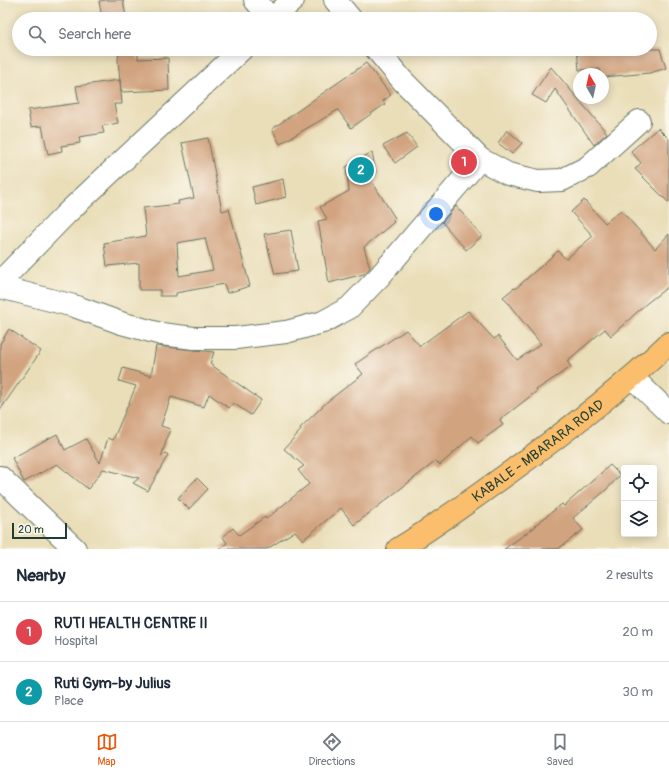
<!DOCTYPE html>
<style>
:root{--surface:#fff;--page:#f2f2f3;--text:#1f2937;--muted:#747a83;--line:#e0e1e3;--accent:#ea580c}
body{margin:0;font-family:Pangolin,sans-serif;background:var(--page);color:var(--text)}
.controls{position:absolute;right:12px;bottom:12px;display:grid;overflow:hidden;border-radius:4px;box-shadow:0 2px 10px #0003}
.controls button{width:36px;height:36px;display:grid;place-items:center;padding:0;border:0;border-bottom:1px solid var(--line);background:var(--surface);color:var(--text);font:20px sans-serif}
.compass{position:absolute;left:573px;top:68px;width:36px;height:36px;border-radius:50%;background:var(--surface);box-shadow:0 2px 10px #0003;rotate:351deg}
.scale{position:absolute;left:12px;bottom:10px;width:55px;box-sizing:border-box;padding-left:4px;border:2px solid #1f3d34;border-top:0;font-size:11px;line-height:14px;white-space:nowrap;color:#1f3d34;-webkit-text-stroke:3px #fbf7ec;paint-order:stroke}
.you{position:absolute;left:436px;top:214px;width:14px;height:14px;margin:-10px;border:3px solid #fff;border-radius:50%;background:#1a73e8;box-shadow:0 0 0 6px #1a73e833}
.badge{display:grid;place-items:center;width:26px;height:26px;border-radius:50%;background:var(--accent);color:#fff;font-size:13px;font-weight:700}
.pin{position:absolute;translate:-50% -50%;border:2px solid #fff;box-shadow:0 1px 4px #0006}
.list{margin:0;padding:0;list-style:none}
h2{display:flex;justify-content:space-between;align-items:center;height:52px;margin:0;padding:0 16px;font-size:17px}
h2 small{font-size:13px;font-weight:400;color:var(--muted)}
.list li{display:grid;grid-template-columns:26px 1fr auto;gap:12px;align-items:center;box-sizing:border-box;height:60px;padding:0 16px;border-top:1px solid var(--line)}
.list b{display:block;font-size:15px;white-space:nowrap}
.list p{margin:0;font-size:13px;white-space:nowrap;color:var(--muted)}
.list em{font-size:13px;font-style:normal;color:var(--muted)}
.icon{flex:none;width:22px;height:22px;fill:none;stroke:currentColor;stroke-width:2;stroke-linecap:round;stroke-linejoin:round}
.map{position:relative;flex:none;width:669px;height:549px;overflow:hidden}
.search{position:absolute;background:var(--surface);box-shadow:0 2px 10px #0003;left:12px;right:12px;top:12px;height:44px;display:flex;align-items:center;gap:10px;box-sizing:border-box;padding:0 14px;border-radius:22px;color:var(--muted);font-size:15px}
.sheet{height:172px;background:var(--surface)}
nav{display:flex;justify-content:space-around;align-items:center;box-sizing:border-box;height:56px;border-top:1px solid var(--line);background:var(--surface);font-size:11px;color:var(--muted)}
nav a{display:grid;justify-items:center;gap:2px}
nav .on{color:var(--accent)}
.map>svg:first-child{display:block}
</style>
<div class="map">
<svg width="669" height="549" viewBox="0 0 669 549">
<rect width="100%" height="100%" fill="#fbf7ec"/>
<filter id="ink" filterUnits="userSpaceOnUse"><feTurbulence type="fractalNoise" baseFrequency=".025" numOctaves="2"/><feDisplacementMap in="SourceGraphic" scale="8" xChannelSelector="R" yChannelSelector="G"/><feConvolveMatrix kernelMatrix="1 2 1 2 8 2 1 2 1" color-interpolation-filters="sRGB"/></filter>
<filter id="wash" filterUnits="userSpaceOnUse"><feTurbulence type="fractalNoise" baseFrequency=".012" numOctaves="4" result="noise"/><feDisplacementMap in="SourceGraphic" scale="16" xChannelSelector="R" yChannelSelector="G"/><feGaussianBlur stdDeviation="0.9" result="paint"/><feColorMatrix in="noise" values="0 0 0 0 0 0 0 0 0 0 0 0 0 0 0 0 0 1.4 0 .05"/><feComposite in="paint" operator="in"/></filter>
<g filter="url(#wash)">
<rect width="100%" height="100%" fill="#eadeb9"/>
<g id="blocks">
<!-- building -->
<g fill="#d2a37f" fill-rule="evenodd">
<path d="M107 0H123L126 17 102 19 99 1Z"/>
<path d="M119 49H138V59L168 58 169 90 121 92 118 60Z"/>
<path d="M577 49H660L666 68 650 73 603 77 600 69 579 70Z"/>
<path d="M366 63 391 95 383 101 385 104 351 128 338 110 280 144 272 129Z"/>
<path d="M551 67 607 133 594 145 555 89 546 103 532 95Z"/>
<path d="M120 80 122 104H114L118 123 102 126 104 133 79 137 80 143 61 146 62 151 48 154 42 126 31 127 28 110 79 103 76 86Z"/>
<path d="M658 128 669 139V203L635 169 641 163 631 151Z"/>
<path d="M507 130 522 143 512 154 498 143Z"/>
<path d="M407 133 417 147 395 163 383 146Z"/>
<path d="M208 138 222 211 229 209 250 286 227 293 224 284 176 293V296H160V290H139V263L107 266 104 243 146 236 143 208 179 204 178 201 194 198 182 143ZM205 238 213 270 179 276 177 243Z"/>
<path d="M372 152 376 174 369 177 395 218 393 220 394 222 364 247 370 268 364 274 329 283 318 221 327 219 320 207 349 191 346 167Z"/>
<path d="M283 179 286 197 256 205 252 187Z"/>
<path d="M584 200 605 223 621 210 655 249 669 234V286L647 303 611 336 605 329 567 361 571 367 536 390 537 391 500 420 503 425 478 443 472 436 440 465 436 461 354 525 341 508 303 540 295 531 267 549H219L227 543 223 537 233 528 239 535 265 517 266 519 309 484 298 470 304 466 284 449 301 430 300 428 328 401 363 374 355 364 406 330 420 346 468 311 494 339 498 336 517 360 541 344 503 297 514 288 515 289 558 251 566 259 593 236 571 212Z"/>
<path d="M456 206 482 236 466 250 442 222Z"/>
<path d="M291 230 298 271 275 274 264 234Z"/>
<path d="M9 329 41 351 0 410V344Z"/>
<path d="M156 346 214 352 210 364 261 400 251 415 233 403 229 408 209 394 204 407 171 397 161 426 170 429 161 457 166 453 168 455 148 491 133 483 139 478 103 469 88 489 57 464 24 482 12 458 57 434 65 450 86 439 100 463 108 438 113 440 136 386 119 381 123 368 151 376Z"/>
<path d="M610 465 620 475 606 490 573 518 583 530 558 549H504L535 527 534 526 562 504 564 506Z"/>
<path d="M197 478 208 489 189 509 178 498Z"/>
</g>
</g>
</g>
<g filter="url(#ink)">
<use href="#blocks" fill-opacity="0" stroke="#667563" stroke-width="1"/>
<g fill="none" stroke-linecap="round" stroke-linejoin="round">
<defs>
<g id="street">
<path d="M255 0 271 19"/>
<path d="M335 0 351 19"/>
<path d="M272 19 293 0"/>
<path d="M376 49 402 80 480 159 508 174 538 181 562 180 588 167 639 121"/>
<path d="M0 282 66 214 242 49"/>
<path d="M0 287 74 306 121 323 161 334 194 338H236L286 332 323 322 349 308 379 277 480 159"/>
<path d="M633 378 669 413"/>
<path d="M0 477 75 549"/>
</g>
<g id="primary">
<path id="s1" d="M398 549C436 526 471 500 506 475 563 434 618 392 669 343"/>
</g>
</defs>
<!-- street casing -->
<use href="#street" stroke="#667563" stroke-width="24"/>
<!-- primary casing -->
<use href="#primary" stroke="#667563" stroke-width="24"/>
<!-- street -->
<use href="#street" stroke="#fff" stroke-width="22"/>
<!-- primary -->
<use href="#primary" stroke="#fabe6d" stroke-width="22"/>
</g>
</g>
<g text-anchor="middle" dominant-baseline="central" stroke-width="3" stroke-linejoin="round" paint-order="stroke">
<!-- street labels -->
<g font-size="14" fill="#1f3d34" stroke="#fbf7ec">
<text stroke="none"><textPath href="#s1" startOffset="171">KABALE - MBARARA ROAD</textPath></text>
</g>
</g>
</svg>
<div class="controls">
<button><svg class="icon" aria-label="locate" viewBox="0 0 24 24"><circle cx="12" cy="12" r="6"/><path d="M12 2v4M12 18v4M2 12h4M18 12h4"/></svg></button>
<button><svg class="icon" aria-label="layers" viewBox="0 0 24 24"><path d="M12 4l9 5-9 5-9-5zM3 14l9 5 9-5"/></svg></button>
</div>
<svg class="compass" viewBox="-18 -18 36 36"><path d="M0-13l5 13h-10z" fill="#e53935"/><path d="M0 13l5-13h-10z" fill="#747a83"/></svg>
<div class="scale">20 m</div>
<div class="you"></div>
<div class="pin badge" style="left:464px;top:162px;background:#e0444e">1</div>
<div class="pin badge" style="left:361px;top:170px;background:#0f9aa8">2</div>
<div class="search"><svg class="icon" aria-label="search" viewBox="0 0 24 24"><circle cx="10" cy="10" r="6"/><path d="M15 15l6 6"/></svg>Search here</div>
</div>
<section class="sheet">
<h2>Nearby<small>2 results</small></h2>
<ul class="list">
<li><span class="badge" style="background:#e0444e">1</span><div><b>RUTI HEALTH CENTRE II</b><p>Hospital</p></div><em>20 m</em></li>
<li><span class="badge" style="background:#0f9aa8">2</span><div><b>Ruti Gym-by Julius</b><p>Place</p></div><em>30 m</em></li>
</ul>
</section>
<nav>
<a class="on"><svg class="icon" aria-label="map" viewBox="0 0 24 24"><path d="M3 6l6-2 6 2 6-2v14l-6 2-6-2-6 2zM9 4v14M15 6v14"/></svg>Map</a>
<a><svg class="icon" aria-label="directions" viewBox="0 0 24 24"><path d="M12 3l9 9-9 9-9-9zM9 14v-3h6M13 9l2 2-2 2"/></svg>Directions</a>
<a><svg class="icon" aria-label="saved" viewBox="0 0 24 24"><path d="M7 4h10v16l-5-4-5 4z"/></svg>Saved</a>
</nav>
